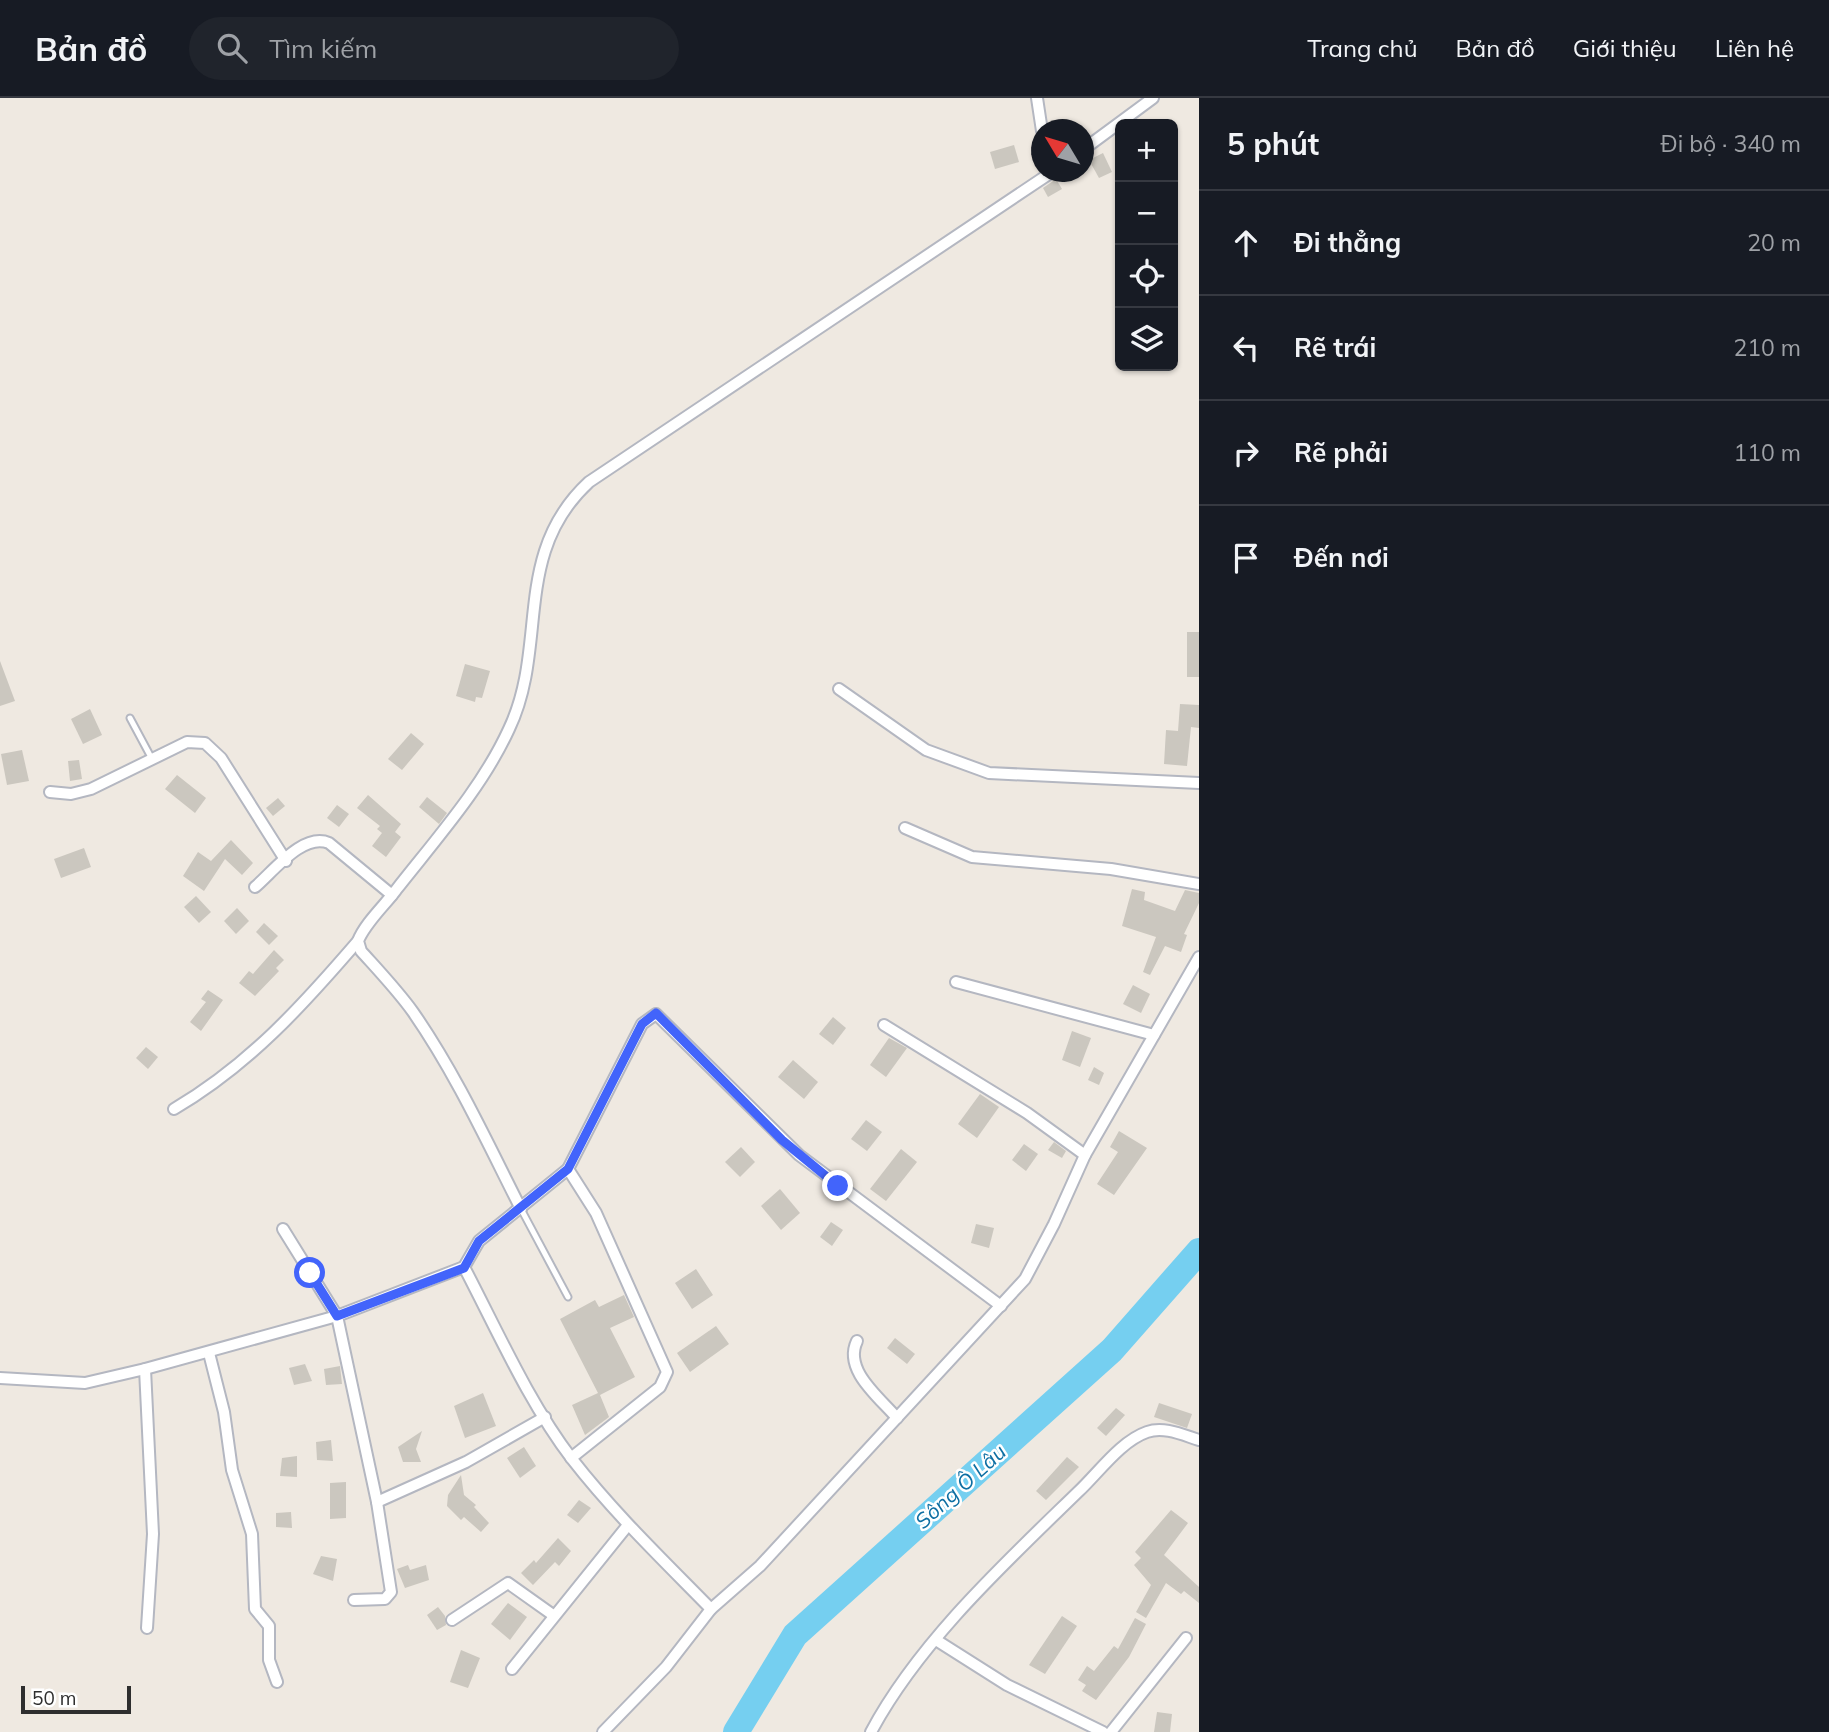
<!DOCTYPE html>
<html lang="vi">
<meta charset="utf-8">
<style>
:root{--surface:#171b24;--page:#20242c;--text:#f1f3f6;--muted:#9ea1a6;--line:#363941}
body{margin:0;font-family:Mulish,sans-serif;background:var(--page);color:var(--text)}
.controls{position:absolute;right:21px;top:21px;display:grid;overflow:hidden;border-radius:10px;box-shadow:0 2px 5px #0004}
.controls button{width:63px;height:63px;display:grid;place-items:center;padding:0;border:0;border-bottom:2px solid var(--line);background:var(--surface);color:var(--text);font:35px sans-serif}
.compass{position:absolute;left:1031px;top:21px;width:63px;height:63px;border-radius:50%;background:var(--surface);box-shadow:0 2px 5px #0004;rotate:308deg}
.scale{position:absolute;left:21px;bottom:18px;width:110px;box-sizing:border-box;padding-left:7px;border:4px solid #2e2e2e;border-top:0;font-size:19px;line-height:24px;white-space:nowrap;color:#2e2e2e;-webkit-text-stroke:5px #fff;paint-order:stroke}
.stop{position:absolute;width:21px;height:21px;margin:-16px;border:5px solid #4264fb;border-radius:50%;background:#fff}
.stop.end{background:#4264fb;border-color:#fff;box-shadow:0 2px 7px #0008}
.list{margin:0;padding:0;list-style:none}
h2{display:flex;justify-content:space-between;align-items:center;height:91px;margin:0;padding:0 28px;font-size:30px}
h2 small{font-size:23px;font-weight:400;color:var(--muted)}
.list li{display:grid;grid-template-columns:46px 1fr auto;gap:21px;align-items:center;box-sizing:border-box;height:105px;padding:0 28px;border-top:2px solid var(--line)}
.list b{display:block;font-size:26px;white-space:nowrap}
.list em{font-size:23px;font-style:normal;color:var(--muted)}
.icon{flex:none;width:38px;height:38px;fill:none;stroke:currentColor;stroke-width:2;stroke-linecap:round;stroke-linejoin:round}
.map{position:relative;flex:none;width:1199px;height:1634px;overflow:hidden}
header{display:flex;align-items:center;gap:42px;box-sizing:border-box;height:98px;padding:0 35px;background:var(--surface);border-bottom:2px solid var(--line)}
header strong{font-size:33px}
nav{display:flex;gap:38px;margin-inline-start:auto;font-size:24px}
.search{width:490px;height:63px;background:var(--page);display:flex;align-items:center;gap:18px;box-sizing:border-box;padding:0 24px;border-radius:38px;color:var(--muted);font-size:26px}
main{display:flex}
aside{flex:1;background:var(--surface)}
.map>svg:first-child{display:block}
</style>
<header>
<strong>Bản đồ</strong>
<div class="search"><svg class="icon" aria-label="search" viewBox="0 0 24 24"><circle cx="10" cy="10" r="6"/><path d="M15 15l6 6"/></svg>Tìm kiếm</div>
<nav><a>Trang chủ</a><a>Bản đồ</a><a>Giới thiệu</a><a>Liên hệ</a></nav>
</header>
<main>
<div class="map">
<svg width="1199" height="1634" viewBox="0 0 1199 1634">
<rect width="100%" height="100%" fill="#efe9e1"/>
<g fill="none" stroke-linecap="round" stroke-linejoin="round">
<!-- river -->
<path stroke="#75cff0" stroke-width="26" d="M736 1634 795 1537 1112 1252 1199 1153"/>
</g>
<!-- building -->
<g fill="#cbc7bf">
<path d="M1014 47 1019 64 995 71 990 54Z"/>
<path d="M1103 55 1112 74 1099 80 1089 62Z"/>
<path d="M1056 81 1062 91 1048 99 1043 90Z"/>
<rect x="1187" y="534" width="12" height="45"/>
<path d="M0 563 15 603 0 608Z"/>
<path d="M465 566 490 573 482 600 476 599 475 604 456 598Z"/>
<path d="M1180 606 1199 607V630L1191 629 1187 668 1164 666 1166 632 1178 633Z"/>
<path d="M90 611 102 637 83 646 71 621Z"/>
<path d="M411 635 424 646 402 672 388 661Z"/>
<path d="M22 652 29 683 7 687 1 656Z"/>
<path d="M79 662 82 681 70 683 68 663Z"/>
<path d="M177 677 206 700 195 715 165 691Z"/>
<path d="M368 697 401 726 395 734 401 739 386 759 372 748 382 735 377 731 380 728 357 710Z"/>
<path d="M427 699 447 715 439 726 419 709Z"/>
<path d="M278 700 285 708 273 718 266 710Z"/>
<path d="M337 707 349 716 339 729 327 720Z"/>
<path d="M231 742 253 765 242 777 225 761 204 793 183 778 198 754 211 763Z"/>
<path d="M84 750 91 769 61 780 54 761Z"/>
<path d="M1132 791 1145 794 1144 802 1175 813 1185 792 1199 795V805L1184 836 1187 837 1181 854 1165 848 1150 877 1143 874 1156 839 1122 828Z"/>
<path d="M196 798 211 814 199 825 184 809Z"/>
<path d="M237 810 249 823 236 836 224 823Z"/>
<path d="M264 825 278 838 269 847 256 834Z"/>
<path d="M274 852 284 862 276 870 279 873 255 898 239 885 249 873 253 876Z"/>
<path d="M1133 887 1150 896 1141 915 1123 906Z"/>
<path d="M208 892 223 902 201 933 190 924 206 904 201 901Z"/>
<path d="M833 919 846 930 833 947 819 936Z"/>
<path d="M1072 933 1091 940 1080 969 1062 962Z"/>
<path d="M889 940 907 950 886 979 870 967Z"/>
<path d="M146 949 158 959 148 971 136 960Z"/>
<path d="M793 962 818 984 804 1001 778 979Z"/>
<path d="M1094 969 1104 975 1099 987 1088 982Z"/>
<path d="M980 996 999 1009 977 1040 958 1026Z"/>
<path d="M866 1022 882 1034 867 1053 851 1041Z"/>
<path d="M1119 1033 1147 1050 1114 1097 1097 1086 1118 1054 1110 1049Z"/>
<path d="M1054 1044 1066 1053 1062 1060 1048 1052Z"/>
<path d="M1024 1046 1038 1056 1026 1073 1012 1062Z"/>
<path d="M741 1049 755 1064 740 1079 725 1064Z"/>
<path d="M901 1051 917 1064 886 1103 870 1091Z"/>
<path d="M780 1091 800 1115 781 1132 761 1108Z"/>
<path d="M831 1124 843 1132 832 1148 820 1139Z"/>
<path d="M976 1126 994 1130 989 1150 971 1145Z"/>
<path d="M696 1171 713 1197 692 1211 675 1185Z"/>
<path d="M624 1197 634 1219 610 1230 635 1279 600 1297 609 1319 585 1337 572 1307 598 1295 560 1221 595 1202 599 1209Z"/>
<path d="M716 1228 729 1246 690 1274 677 1255Z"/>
<path d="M895 1240 915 1256 907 1266 887 1250Z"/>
<path d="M305 1266 312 1283 294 1287 289 1270Z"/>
<path d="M340 1268 342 1286 326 1287 324 1271Z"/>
<path d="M483 1295 496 1328 465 1340 454 1308Z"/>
<path d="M1159 1305 1192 1316 1187 1330 1154 1319Z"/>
<path d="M1116 1310 1125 1317 1106 1338 1097 1330Z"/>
<path d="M422 1333 416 1351 421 1364H403L398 1349Z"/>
<path d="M331 1342 333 1363 317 1362 316 1344Z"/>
<path d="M524 1349 536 1368 520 1380 507 1360Z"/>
<path d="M297 1358V1379L280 1378 282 1360Z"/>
<path d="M1067 1359 1079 1369 1046 1402 1036 1393Z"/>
<path d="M461 1377 464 1397 476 1407 474 1409 489 1425 481 1434 464 1419 461 1422 447 1408 448 1397Z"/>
<path d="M346 1384V1420L330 1421V1385Z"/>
<path d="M579 1402 591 1410 578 1425 567 1417Z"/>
<path d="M1171 1412 1188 1425 1164 1457 1199 1489V1505L1184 1493 1181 1496 1166 1485 1146 1520 1136 1514 1151 1487 1134 1467 1141 1460 1135 1454Z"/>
<path d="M291 1414 292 1430 276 1429V1415Z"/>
<path d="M558 1440 571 1453 559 1468 555 1464 533 1487 521 1475 534 1462 536 1465Z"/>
<path d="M321 1458 337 1461 333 1483 313 1476Z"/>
<path d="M408 1467 410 1472 426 1467 429 1482 405 1490 397 1471Z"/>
<path d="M508 1505 527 1519 510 1542 491 1526Z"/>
<path d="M438 1509 445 1518 446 1527 437 1532 427 1517Z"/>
<path d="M1062 1518 1077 1528 1045 1576 1029 1567Z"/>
<path d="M1135 1520 1146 1526 1129 1559 1096 1602 1082 1593 1086 1587 1078 1582 1087 1568 1094 1573 1114 1548 1118 1551Z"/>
<path d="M461 1552 480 1560 468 1590 450 1584Z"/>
<path d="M1157 1614 1172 1616 1170 1634H1154Z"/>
</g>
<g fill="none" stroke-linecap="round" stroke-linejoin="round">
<defs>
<g id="lane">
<path d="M130 620 152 661"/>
<path d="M521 1111 568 1199"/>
</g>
<g id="street">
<path d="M1037 0 1042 33"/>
<path d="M1084 51 1153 0"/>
<path d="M839 591 926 652 989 675 1199 685"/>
<path d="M50 694 71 696 91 691 187 644 205 645 221 660 286 763"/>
<path d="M905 730 972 759 1111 771 1199 786"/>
<path d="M255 789C273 774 303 734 329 745L392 797"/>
<path d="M956 884 1154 937"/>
<path d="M884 927 1027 1015 1085 1057"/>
<path d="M174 1011C249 967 303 907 358 843"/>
<path d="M568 1071 596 1115 667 1274 660 1289 571 1360"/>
<path d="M521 1111C487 1044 456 976 413 914 398 893 379 873 361 853L358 843C365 825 385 807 396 792 436 741 482 690 509 631 549 547 511 456 589 384L1052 74"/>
<path d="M283 1131 337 1218 377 1404 391 1494 385 1501 354 1502"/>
<path d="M464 1169 479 1143 568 1071 642 926 656 916 799 1057 1001 1208"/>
<path d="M857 1243C843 1272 879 1299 897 1320"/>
<path d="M209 1255 224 1314 232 1372 252 1436 255 1511 269 1528V1562L277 1584"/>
<path d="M145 1271 153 1436 147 1530"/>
<path d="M0 1280 85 1285 145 1271 337 1218 464 1169C497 1232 529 1305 572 1361 614 1415 663 1462 711 1511L666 1569 603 1634"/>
<path d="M377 1404 466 1364 545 1319"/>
<path d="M711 1511 760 1468 1025 1181 1054 1126 1085 1057 1199 859"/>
<path d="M452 1522 508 1485 553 1517"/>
<path d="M936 1542 1007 1587 1103 1634"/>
<path d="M512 1571 628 1427"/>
<path d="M871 1634C919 1544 1006 1464 1079 1393 1099 1374 1121 1343 1147 1334 1164 1328 1183 1337 1199 1342"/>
<path d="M1111 1634 1186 1540"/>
</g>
</defs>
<!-- lane casing -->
<use href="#lane" stroke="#b4b7c1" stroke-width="9"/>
<!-- street casing -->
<use href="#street" stroke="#b4b7c1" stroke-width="14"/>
<!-- lane -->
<use href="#lane" stroke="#fff" stroke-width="5"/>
<!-- street -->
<use href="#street" stroke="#fff" stroke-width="10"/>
</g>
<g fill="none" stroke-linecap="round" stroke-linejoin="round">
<!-- route -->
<path stroke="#4264fb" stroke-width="9" d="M310 1175 337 1218 464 1170 479 1143 568 1071 642 926 656 915 782 1042 838 1088"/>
</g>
<g text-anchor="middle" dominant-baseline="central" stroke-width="5" stroke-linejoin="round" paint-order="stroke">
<!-- water labels -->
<g font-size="21" font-style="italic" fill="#0d6fa3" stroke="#fff">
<text transform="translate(960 1388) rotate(-42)">Sông Ô Lâu</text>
</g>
</g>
</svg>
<div class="controls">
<button>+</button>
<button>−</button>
<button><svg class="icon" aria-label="locate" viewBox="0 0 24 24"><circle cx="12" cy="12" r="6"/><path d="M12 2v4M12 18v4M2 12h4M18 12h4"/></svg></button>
<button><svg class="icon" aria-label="layers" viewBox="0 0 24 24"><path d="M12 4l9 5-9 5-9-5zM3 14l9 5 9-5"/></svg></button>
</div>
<svg class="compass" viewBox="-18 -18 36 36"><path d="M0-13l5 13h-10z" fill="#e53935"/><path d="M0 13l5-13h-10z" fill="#9ea1a6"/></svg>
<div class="scale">50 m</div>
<div class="stop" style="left:310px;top:1175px"></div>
<div class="stop end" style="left:838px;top:1088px"></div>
</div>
<aside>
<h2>5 phút<small>Đi bộ · 340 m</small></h2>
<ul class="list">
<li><svg class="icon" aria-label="ahead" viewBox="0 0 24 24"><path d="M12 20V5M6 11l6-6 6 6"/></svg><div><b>Đi thẳng</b></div><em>20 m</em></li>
<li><svg class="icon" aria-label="left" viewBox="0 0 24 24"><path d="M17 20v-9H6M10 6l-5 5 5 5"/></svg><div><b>Rẽ trái</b></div><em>210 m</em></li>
<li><svg class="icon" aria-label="right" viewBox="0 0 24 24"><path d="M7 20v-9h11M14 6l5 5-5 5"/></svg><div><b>Rẽ phải</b></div><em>110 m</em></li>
<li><svg class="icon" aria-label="arrive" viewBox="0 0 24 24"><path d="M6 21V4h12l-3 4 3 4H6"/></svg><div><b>Đến nơi</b></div></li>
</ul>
</aside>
</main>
